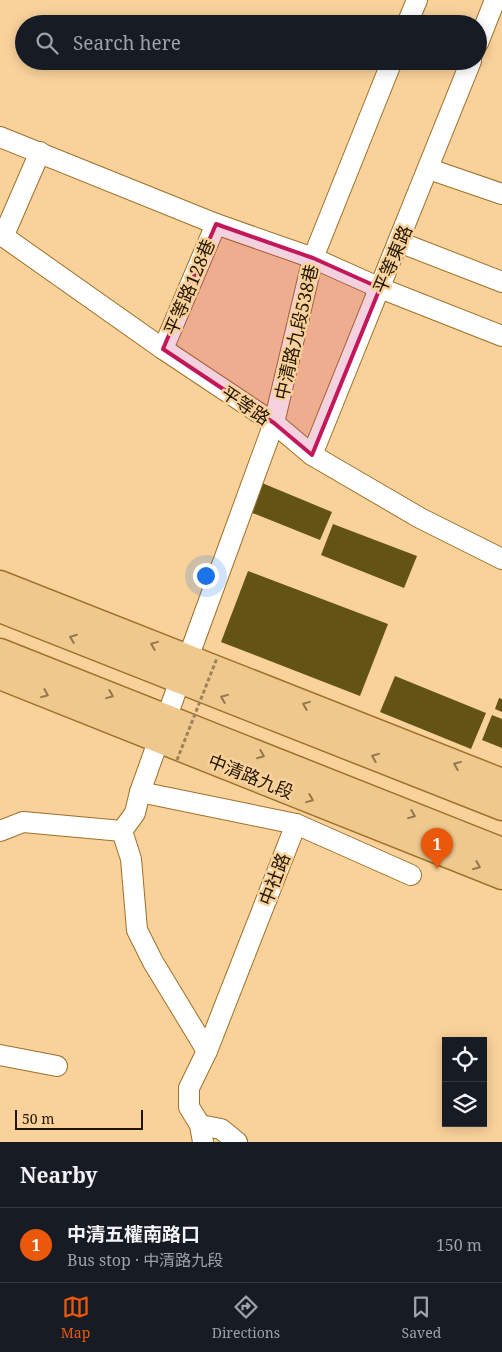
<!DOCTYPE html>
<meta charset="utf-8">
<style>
:root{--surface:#171b24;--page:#242831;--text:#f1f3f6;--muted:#9ea1a6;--line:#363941;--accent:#ea580c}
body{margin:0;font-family:"Noto Serif","Noto Sans TC",serif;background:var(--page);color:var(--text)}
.controls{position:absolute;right:15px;bottom:15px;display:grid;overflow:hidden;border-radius:0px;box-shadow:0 2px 12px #0003}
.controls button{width:45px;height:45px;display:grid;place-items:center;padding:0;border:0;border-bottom:1px solid var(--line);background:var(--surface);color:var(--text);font:25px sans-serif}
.scale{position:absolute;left:15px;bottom:12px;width:128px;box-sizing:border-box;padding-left:5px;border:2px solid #221501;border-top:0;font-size:14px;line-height:18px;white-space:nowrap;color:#221501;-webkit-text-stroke:4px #f9d29b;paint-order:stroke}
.you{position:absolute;left:205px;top:575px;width:18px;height:18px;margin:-12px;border:4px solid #fff;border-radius:50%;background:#1a73e8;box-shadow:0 0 0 8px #1a73e833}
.badge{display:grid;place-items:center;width:32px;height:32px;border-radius:50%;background:var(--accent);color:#fff;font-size:16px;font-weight:700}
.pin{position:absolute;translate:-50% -41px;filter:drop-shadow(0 1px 2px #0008)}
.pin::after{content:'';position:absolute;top:26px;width:18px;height:15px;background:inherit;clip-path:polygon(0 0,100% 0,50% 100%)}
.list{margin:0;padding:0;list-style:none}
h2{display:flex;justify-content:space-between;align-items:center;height:65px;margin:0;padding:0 20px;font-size:21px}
h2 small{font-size:16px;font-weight:400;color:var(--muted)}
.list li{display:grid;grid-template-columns:32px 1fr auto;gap:15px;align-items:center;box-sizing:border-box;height:75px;padding:0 20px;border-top:1px solid var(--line)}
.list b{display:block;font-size:19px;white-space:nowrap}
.list p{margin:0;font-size:16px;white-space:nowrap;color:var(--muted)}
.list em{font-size:16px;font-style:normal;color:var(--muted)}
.icon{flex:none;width:28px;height:28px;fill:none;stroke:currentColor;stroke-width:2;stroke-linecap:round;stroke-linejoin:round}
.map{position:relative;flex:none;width:502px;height:1142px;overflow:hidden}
.search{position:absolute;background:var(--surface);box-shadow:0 2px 12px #0003;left:15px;right:15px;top:15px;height:55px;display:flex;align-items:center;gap:12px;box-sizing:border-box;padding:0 18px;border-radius:28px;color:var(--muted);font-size:19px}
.sheet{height:140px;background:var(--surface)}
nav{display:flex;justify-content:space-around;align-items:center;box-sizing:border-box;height:70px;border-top:1px solid var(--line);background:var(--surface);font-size:14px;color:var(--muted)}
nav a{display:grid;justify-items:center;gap:2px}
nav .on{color:var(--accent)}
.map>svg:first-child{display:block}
</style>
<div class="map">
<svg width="502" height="1142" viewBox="0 0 502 1142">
<rect width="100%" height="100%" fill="#f9d29b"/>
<!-- building -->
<g fill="#635413">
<path d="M262 483 332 512 320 540 250 512Z"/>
<path d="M333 524 417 556 404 588 321 555Z"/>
<path d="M248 571 388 624 360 696 221 642Z"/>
<path d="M395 676 486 713 471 749 380 712Z"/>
<path d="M499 698 502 699V712L495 709Z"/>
<path d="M492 715 502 719V748L482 740Z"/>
</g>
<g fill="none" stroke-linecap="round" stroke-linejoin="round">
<defs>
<g id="minor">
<path d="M407 24 417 0"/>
<path d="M478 43 495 0"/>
<path d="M0 137 216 224 313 258 380 288 502 336"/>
<path d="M429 169 502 194"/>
<path d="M0 234 163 349 274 423 312 455 420 518 502 559"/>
<path d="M3 237 40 152"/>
<path d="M399 242 502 282"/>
<path d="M163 349 216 224"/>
<path d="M312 455 471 61"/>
<path d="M140 792 296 824 411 875"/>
<path d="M0 831 23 822 122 831 135 813 140 792 180 680 274 423 313 258 392 61"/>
<path d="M122 831 131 859 137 930 153 962 207 1051"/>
<path d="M0 1055 57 1066"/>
<path d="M200 1125 221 1129 237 1142"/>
<path d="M203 1142 200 1125 189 1107V1088L207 1051 296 824"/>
</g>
<g id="major">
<path d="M0 584 502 782"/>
<path d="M0 609 502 807"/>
<path d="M0 652 502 851"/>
<path d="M0 676 502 876"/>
</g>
</defs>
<!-- minor casing -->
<use href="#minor" stroke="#9d7027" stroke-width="22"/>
<!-- major casing -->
<use href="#major" stroke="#9f722b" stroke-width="29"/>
<!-- minor -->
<use href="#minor" stroke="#fff" stroke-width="20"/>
<!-- major -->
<use href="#major" stroke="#eec88d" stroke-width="26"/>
<!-- path-bridge -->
<path stroke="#9e825a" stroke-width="3" stroke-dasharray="4 2.5" stroke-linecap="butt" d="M177 760 217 658"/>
</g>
<!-- one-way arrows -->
<defs><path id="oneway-chevron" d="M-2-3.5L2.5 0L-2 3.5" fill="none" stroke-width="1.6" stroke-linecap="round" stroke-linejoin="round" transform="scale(1.25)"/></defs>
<g stroke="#92774e">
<use href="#oneway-chevron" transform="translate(73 638) rotate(-159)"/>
<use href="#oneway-chevron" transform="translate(154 645) rotate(-158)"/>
<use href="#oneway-chevron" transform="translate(45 694) rotate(22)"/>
<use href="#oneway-chevron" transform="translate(110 695) rotate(22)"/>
<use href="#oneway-chevron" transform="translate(224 698) rotate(-158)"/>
<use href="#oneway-chevron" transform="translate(306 705) rotate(-158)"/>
<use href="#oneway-chevron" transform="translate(261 755) rotate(22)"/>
<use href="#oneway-chevron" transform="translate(375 757) rotate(-158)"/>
<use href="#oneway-chevron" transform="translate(457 765) rotate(-158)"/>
<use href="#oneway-chevron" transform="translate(310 799) rotate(22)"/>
<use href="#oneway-chevron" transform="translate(412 815) rotate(22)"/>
<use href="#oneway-chevron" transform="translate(477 866) rotate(22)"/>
</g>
<!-- marked area -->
<path fill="#c2185b" fill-opacity="0.2" stroke="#c2185b" stroke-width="4" stroke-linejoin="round" d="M216 224 313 258 380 288 312 455 274 423 163 349Z"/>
<g text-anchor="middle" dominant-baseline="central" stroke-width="5" stroke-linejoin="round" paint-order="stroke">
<!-- street labels -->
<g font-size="18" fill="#221501" stroke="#f9d29b">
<text transform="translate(392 259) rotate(-67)">平等東路</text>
<text transform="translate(189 287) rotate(-67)">平等路128巷</text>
<text transform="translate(296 332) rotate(-77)">中清路九段538巷</text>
<text transform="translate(246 405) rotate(34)">平等路</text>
<text transform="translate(251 776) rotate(22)">中清路九段</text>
<text transform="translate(274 879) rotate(-69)">中社路</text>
</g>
</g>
</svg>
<div class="controls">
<button><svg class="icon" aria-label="locate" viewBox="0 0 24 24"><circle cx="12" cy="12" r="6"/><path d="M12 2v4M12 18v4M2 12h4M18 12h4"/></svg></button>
<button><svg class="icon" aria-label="layers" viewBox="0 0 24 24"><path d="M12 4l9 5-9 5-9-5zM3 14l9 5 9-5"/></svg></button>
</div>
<div class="scale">50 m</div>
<div class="you"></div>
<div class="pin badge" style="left:437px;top:869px">1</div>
<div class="search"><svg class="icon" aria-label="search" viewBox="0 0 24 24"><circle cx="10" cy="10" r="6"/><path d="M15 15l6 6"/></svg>Search here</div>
</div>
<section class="sheet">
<h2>Nearby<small></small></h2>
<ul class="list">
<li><span class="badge">1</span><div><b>中清五權南路口</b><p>Bus stop · 中清路九段</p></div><em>150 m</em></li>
</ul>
</section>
<nav>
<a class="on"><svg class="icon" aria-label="map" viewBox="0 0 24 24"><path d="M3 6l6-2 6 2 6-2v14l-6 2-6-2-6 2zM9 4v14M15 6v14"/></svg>Map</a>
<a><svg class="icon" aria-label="directions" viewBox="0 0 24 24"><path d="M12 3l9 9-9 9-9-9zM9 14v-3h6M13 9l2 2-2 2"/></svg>Directions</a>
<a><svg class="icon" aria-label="saved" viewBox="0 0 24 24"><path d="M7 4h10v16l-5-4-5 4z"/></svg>Saved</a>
</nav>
